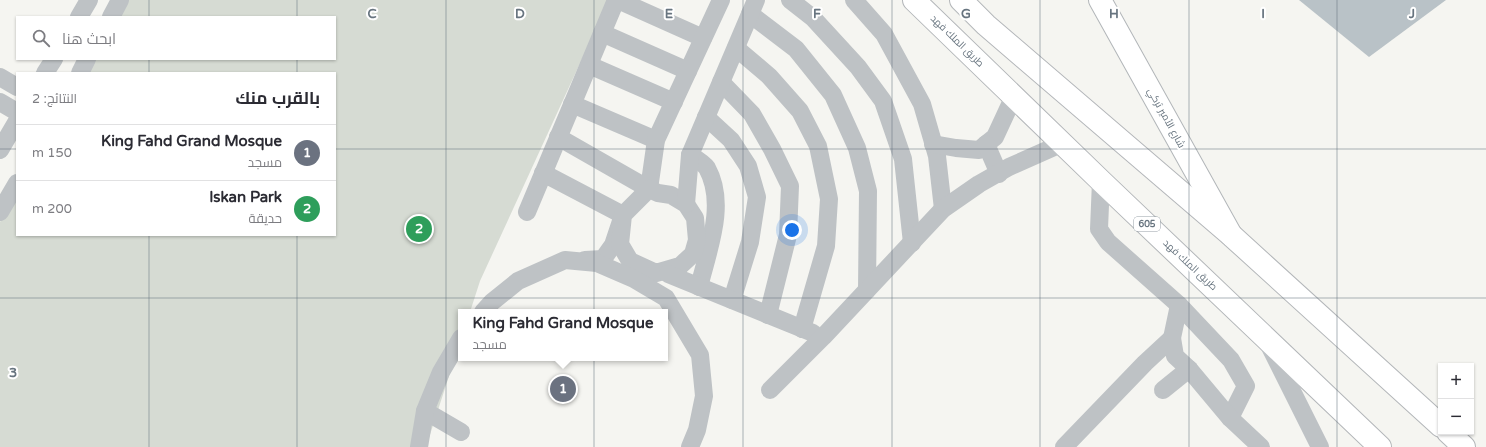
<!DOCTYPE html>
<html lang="ar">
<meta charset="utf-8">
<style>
:root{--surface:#fff;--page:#f7f7f7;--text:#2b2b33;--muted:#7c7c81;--line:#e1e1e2;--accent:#1a73e8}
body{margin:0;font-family:"Varela Round",Cairo,sans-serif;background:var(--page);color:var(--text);direction:rtl}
.controls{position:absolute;right:12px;bottom:12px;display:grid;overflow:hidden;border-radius:0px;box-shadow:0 1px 3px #0004}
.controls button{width:36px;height:36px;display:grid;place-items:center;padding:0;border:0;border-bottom:1px solid var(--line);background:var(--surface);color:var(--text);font:20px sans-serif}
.you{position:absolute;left:792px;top:230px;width:14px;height:14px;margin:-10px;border:3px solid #fff;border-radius:50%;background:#1a73e8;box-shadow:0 0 0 6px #1a73e833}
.badge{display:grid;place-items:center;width:26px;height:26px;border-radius:50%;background:var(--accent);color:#fff;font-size:13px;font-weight:700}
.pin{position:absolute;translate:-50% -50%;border:2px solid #fff;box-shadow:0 1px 4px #0006}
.popup{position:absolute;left:458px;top:309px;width:210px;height:52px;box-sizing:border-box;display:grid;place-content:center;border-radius:0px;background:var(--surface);filter:drop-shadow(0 1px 3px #0005);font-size:13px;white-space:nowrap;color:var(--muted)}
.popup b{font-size:15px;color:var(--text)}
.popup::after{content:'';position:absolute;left:50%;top:100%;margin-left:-8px;border:8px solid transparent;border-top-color:var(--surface)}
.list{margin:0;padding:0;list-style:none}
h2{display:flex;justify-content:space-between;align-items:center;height:52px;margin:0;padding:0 16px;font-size:17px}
h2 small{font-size:13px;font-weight:400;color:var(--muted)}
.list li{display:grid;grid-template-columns:26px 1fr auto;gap:12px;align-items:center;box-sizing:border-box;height:56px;padding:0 16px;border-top:1px solid var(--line)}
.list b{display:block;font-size:15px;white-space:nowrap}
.list p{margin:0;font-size:13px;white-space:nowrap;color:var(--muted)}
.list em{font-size:13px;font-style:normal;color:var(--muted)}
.icon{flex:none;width:22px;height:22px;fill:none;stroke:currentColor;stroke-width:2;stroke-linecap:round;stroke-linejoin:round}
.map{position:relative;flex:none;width:1486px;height:447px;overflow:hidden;direction:ltr}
.search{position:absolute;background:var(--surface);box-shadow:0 1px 3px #0004;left:16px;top:16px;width:320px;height:44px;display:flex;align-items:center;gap:10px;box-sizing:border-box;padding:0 14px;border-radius:0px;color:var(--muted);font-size:15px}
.panel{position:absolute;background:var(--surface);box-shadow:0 1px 3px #0004;left:16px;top:72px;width:320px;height:164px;border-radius:0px;direction:rtl}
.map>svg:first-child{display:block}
</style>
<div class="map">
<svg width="1486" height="447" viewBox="0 0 1486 447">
<rect width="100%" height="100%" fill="#f5f5f1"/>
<!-- green -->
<path fill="#d6dbd3" d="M125 0H609L480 281 470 312H461V339L426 447H0V222L17 192V235H335V73H84L92 59H335V17H115Z"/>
<!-- water -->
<path fill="#b9c2c7" d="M1299 0H1446L1369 57Z"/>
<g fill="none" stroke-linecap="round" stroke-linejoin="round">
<defs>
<path id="major" d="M1100 0 1231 235"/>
<g id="highway">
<path d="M914 0 1101 181 1380 447"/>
<path d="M961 0 986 25 1232 236 1441 426"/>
<path d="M1448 432 1464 447"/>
</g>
</defs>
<!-- major casing -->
<use href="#major" stroke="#b2b6b9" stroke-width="24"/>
<!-- highway casing -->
<use href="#highway" stroke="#b3b6b9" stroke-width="24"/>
<!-- minor -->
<g stroke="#bec2c5" stroke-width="18">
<path d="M618 0 703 38"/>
<path d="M790 0 813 18 858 67 883 101 903 159 912 243"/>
<path d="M854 0 884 34 922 104 937 156 943 209"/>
<path d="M750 14 796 49 833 95 857 148 868 191 867 290"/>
<path d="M79 17 89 0"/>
<path d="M111 17 120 0"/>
<path d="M602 33 688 71"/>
<path d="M736 48 769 76 800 111 818 146 829 199 826 246 802 329"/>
<path d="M589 65 674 102"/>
<path d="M45 73 54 59"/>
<path d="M80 73 87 59"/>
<path d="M0 77 17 87"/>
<path d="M721 82 752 114 772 149 790 186 788 235 768 315"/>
<path d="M0 102 17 112"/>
<path d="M572 104 656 140"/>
<path d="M706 117 731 140 748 166 757 197 750 242 732 300"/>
<path d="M558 137 649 189 656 140 721 0"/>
<path d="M933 144 956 148 979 150 995 137 1014 96"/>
<path d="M986 144 999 174"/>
<path d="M0 150 17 121"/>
<path d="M690 155C695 158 704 163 707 168 727 204 708 250 699 287"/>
<path d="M543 173 623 215 613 245 603 259 585 260"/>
<path d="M1101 181 1099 229 1108 242 1179 305 1231 360 1246 386 1230 418"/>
<path d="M649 189 658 193 671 195 686 204 695 218 697 240 693 254 680 266 656 273 630 261 620 244 623 215Z"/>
<path d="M686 204 690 155 756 0"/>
<path d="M0 212 17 183"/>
<path d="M527 212 616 0"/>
<path d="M668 274 813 333"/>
<path d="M483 312 492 302 518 281 565 260 597 263 634 279 666 298 700 355 704 396 697 430 690 447"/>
<path d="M1172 338 1179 305"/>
<path d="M1268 343 1320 447"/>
<path d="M770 390 823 337 943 209 979 184 1009 167 1063 143"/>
<path d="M1163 390 1189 369"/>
<path d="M425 411 461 432"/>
<path d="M419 447 425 411 441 372 461 338"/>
<path d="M1064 447 1145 363 1172 338 1175 356 1189 369 1230 418 1261 447"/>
</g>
<!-- major -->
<use href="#major" stroke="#fff" stroke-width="22"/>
<!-- highway -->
<use href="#highway" stroke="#fff" stroke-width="22"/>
</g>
<!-- grid -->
<path fill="none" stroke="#67747f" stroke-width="1" stroke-opacity="0.55" d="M149 0V17M297 0V17M446 0V447M594 0V447M743 0V447M892 0V447M1040 0V447M1189 0V447M1337 0V447M149 59V73M297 59V73M0 149H17M335 149H1486M149 235V447M297 235V447M0 298H1486"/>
<g text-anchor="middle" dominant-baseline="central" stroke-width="4" stroke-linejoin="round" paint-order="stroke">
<!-- shield labels -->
<rect fill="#fff" stroke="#959ea5" stroke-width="1" x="1134" y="217" width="26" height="14" rx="3"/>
<g font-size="9" font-weight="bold" fill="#67747f">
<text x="1147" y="224">605</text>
</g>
<!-- street labels -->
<g font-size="10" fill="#67747f" stroke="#fff">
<text transform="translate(957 41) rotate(44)">طريق الملك فهد</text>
<text transform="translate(1166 118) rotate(61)">شارع الأمير تركي</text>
<text transform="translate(1190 265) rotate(43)">طريق الملك فهد</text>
</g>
</g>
<g font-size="13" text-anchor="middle" font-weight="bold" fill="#67747f" stroke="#fff" stroke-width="4" stroke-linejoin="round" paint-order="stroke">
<text x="372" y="18">C</text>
<text x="520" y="18">D</text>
<text x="669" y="18">E</text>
<text x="817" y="18">F</text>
<text x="966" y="18">G</text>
<text x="1114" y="18">H</text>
<text x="1263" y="18">I</text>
<text x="1412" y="18">J</text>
<text x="13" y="377">3</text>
</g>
</svg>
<div class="controls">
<button>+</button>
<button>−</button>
</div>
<div class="you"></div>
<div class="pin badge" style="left:563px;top:389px;background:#6b7280">1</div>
<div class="popup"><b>King Fahd Grand Mosque</b>مسجد</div>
<div class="pin badge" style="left:419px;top:229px;background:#2e9e5b">2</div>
<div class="search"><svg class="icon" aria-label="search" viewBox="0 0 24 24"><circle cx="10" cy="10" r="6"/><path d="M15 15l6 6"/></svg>ابحث هنا</div>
<section class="panel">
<h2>بالقرب منك<small>النتائج: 2</small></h2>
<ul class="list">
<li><span class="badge" style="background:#6b7280">1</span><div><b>King Fahd Grand Mosque</b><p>مسجد</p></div><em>150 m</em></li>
<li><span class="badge" style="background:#2e9e5b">2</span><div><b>Iskan Park</b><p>حديقة</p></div><em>200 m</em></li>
</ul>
</section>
</div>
